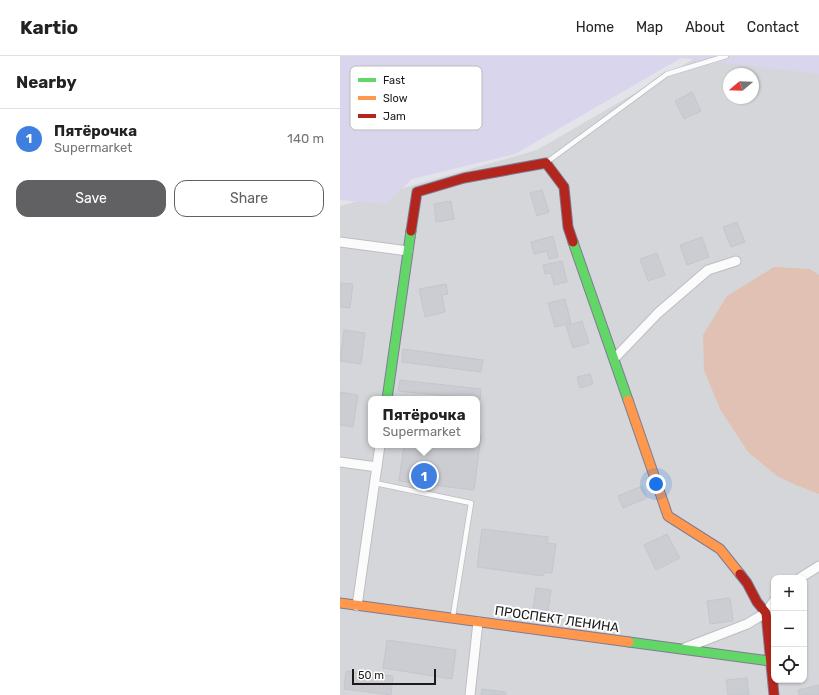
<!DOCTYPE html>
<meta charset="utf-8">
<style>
:root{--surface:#fff;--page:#f6f6f6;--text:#222;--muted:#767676;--line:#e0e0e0;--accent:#616163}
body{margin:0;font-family:Rubik,sans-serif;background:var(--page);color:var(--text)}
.controls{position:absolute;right:12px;bottom:12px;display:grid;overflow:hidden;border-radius:8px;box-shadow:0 1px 3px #0004}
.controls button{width:36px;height:36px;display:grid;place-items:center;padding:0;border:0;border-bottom:1px solid var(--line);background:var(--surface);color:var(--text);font:20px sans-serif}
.compass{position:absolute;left:383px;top:12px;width:36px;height:36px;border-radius:50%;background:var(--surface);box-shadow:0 1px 3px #0004;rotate:251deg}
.scale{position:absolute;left:12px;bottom:10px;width:84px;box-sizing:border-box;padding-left:4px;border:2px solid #1b1b1b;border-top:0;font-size:11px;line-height:14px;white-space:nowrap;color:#1b1b1b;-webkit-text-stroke:3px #fff;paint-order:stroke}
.you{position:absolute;left:316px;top:428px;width:14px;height:14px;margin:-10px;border:3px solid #fff;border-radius:50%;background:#1a73e8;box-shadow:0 0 0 6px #1a73e833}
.badge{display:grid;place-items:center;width:26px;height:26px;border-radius:50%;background:var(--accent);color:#fff;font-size:13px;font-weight:700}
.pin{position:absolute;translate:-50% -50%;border:2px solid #fff;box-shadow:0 1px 4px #0006}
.popup{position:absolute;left:28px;top:340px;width:112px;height:52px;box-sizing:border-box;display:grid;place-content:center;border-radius:8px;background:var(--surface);filter:drop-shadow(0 1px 3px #0005);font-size:13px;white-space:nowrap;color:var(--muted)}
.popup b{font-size:15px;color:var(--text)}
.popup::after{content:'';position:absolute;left:50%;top:100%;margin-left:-8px;border:8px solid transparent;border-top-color:var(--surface)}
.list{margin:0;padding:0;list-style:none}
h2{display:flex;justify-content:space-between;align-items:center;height:52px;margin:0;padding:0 16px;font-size:17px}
h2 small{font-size:13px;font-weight:400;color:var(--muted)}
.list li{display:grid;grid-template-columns:26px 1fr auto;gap:12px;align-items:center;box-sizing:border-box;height:60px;padding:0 16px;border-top:1px solid var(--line)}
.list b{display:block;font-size:15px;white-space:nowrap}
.list p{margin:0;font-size:13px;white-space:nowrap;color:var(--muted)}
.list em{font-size:13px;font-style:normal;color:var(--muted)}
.actions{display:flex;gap:8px;padding:12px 16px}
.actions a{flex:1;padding:9px 0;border:1px solid var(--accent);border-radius:12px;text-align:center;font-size:14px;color:var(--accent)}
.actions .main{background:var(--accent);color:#fff}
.icon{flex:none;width:22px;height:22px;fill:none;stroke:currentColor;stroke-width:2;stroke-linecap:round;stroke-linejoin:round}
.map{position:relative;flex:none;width:479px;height:639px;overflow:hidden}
header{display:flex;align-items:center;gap:24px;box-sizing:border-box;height:56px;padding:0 20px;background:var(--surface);border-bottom:1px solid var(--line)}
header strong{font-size:19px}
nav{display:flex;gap:22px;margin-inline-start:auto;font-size:14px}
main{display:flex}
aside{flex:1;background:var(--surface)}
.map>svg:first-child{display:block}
</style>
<header>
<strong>Kartio</strong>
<nav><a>Home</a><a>Map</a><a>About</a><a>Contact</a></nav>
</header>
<main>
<aside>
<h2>Nearby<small></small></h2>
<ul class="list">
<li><span class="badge" style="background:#3f7fe0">1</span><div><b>Пятёрочка</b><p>Supermarket</p></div><em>140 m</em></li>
</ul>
<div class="actions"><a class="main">Save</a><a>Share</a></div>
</aside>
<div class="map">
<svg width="479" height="639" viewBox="0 0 479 639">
<rect width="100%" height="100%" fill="#e2e4ea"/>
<!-- residential -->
<path fill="#d4d6d9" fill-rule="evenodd" d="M359 0H479V639H0V150L197 94ZM389 18H413V42H389ZM31 343H137V389H31ZM434 522H464V624H434Z"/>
<!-- farmland -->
<path fill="#d8d5ed" d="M0 0H479V18L341 2 175 98 72 123 46 148 0 144Z"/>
<!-- water -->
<path fill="#e1c1b3" d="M434 211 470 213 479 219V438L456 429 437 420 408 396 380 353 364 314 363 279 387 240Z"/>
<!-- building -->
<g fill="#cbcdd2" stroke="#c3c7cd">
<path d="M352 36 361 55 344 63 335 45Z"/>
<path d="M202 134 209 156 197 160 190 137Z"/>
<path d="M111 145 114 163 96 166 94 148Z"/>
<path d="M397 166 405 186 391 191 383 171Z"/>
<path d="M213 180 218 201 209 203 207 195 194 198 191 186Z"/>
<path d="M362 181 369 201 347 209 340 189Z"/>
<path d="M317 197 325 219 308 225 300 203Z"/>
<path d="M222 205 227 226 214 229 211 217 205 218 203 209Z"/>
<path d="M0 227 13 228 10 252 0 251Z"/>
<path d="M106 228 108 238 102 239 105 256 85 261 79 233Z"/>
<path d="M225 243 231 267 215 271 208 247Z"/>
<path d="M242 265 249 287 233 292 226 270Z"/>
<path d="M4 274 25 277 21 308 0 305Z"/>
<path d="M63 293 143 304 141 316 62 306Z"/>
<path d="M250 318 253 328 240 332 237 321Z"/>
<path d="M60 324 141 333 140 344 137 343 58 335Z"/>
<path d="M0 336 18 339 13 371 0 369Z"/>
<path d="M137 379 141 380 134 434 59 425 64 389H137Z"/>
<path d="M302 430 307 442 283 452 278 440Z"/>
<path d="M142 473 208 481 207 487 216 488 212 517 205 516 203 520 137 511Z"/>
<path d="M327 478 340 502 316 514 304 489Z"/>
<path d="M196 532 211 534 208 556 193 554Z"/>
<path d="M390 542 393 565 370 568 367 545Z"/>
<path d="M47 584 116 594 112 623 43 612Z"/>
<path d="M6 615 53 620 51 639 4 633Z"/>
<path d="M407 622 409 639H388L386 624Z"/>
<path d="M479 629V639H459L458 634Z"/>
<path d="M142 633 166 636V639H141Z"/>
</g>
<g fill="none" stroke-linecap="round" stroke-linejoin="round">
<defs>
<g id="lane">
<path d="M207 106 327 18 386 0"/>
<path d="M35 427 131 447 113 560"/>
</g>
<g id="street">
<path d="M0 186 68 195"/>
<path d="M274 303 318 257 368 214 396 205"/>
<path d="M0 406 37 411"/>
<path d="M460 522 479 510"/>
<path d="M17 550 40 389"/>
<path d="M345 592 407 568 426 557 434 545"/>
<path d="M130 639 138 566"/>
</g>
<g id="fast">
<path d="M233 186 288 344"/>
<path d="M47 343 71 175"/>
<path d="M289 586 430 605"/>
</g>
<g id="slow">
<path d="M288 344 328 460 380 493 400 518"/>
<path d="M0 547 289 586"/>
</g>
<g id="jam">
<path d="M71 175 77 136 124 122 206 107 224 131 228 171 233 186"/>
<path d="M400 518 407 527 417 546 426 557 434 639"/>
</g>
</defs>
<!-- lane casing -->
<use href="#lane" stroke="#bdbec1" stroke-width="6"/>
<!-- street casing -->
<use href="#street" stroke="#bdbec1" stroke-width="11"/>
<!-- fast casing -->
<use href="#fast" stroke="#7f7b94" stroke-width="11"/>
<!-- slow casing -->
<use href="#slow" stroke="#7f7b94" stroke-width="11"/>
<!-- jam casing -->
<use href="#jam" stroke="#7f7b94" stroke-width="11"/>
<!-- lane -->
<use href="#lane" stroke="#fbfbfc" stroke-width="4.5"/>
<!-- street -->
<use href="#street" stroke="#fbfbfc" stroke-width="9"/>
<!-- fast -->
<use href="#fast" stroke="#63d668" stroke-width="9"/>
<!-- slow -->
<use href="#slow" stroke="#ff974d" stroke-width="9"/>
<!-- jam -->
<use href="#jam" stroke="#b3261e" stroke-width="9"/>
</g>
<g text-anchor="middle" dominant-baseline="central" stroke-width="4" stroke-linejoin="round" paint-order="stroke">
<!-- street labels -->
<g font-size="13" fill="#1b1b1b" stroke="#fff">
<text transform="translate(217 563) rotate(8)">ПРОСПЕКТ ЛЕНИНА</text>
</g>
</g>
<!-- legend -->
<rect x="10" y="10" width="132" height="64" rx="6" fill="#fff" stroke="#bbb" stroke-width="1"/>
<rect x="18" y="22" width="18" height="4" fill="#63d668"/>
<rect x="18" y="40" width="18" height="4" fill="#ff974d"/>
<rect x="18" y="58" width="18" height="4" fill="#b3261e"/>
<g font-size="11" fill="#1b1b1b">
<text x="43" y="28">Fast</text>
<text x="43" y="46">Slow</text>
<text x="43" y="64">Jam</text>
</g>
</svg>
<div class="controls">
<button>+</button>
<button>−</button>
<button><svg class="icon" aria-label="locate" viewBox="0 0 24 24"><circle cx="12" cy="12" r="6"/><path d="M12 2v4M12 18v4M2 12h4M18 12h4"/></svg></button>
</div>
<svg class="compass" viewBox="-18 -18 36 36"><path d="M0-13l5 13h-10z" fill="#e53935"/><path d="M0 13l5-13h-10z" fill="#767676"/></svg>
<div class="scale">50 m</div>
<div class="you"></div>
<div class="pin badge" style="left:84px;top:420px;background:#3f7fe0">1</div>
<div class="popup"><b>Пятёрочка</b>Supermarket</div>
</div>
</main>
